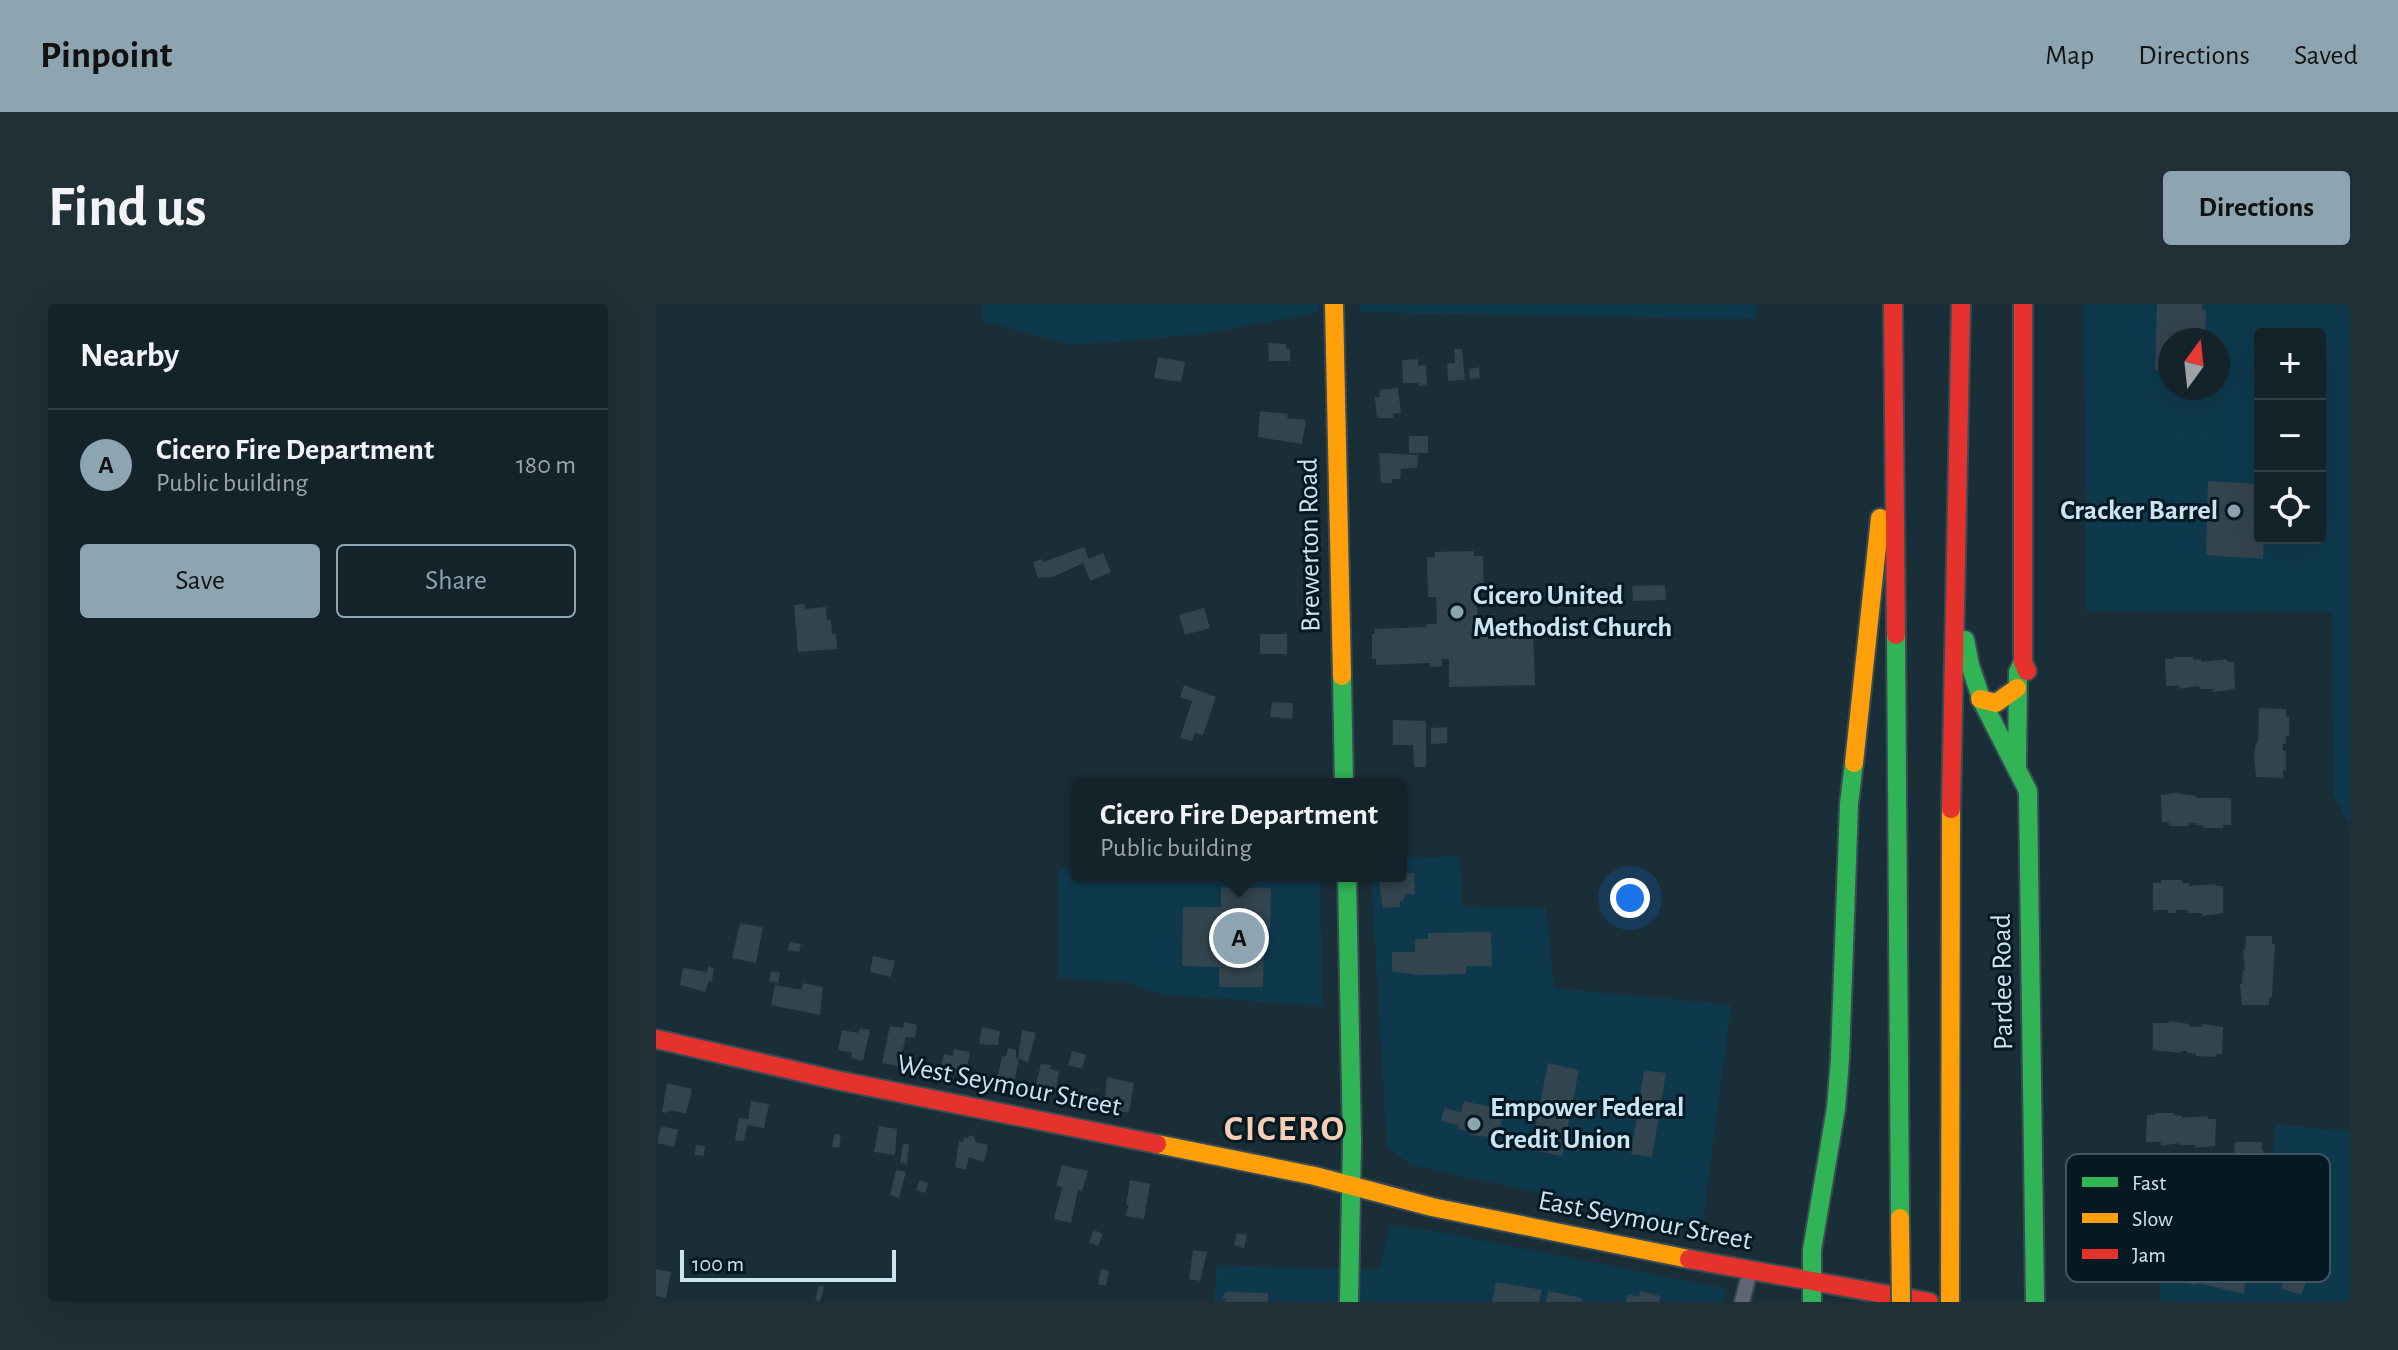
<!DOCTYPE html>
<meta charset="utf-8">
<style>
:root{--surface:#14222a;--page:#212f36;--text:#f1f3f6;--muted:#9da4a8;--line:#333f47;--accent:#8da4b1}
body{margin:0;font-family:"Alegreya Sans",sans-serif;background:var(--page);color:var(--text)}
.controls{position:absolute;right:24px;top:24px;display:grid;overflow:hidden;border-radius:8px;box-shadow:0 8px 32px #0002}
.controls button{width:72px;height:72px;display:grid;place-items:center;padding:0;border:0;border-bottom:2px solid var(--line);background:var(--surface);color:var(--text);font:40px sans-serif}
.compass{position:absolute;left:1502px;top:24px;width:72px;height:72px;border-radius:50%;background:var(--surface);box-shadow:0 8px 32px #0002;rotate:15deg}
.scale{position:absolute;left:24px;bottom:20px;width:216px;box-sizing:border-box;padding-left:8px;border:4px solid #cbe4f2;border-top:0;font-size:22px;line-height:28px;white-space:nowrap;color:#cbe4f2;-webkit-text-stroke:6px #051923;paint-order:stroke}
.you{position:absolute;left:974px;top:594px;width:28px;height:28px;margin:-20px;border:6px solid #fff;border-radius:50%;background:#1a73e8;box-shadow:0 0 0 12px #1a73e833}
.badge{display:grid;place-items:center;width:52px;height:52px;border-radius:50%;background:var(--accent);color:#111;font-size:26px;font-weight:700}
.pin{position:absolute;translate:-50% -50%;border:4px solid #fff;box-shadow:0 2px 8px #0006}
.popup{position:absolute;left:415px;top:474px;width:336px;height:104px;box-sizing:border-box;display:grid;place-content:center;border-radius:8px;background:var(--surface);filter:drop-shadow(0 2px 6px #0005);font-size:26px;white-space:nowrap;color:var(--muted)}
.popup b{font-size:30px;color:var(--text)}
.popup::after{content:'';position:absolute;left:50%;top:100%;margin-left:-16px;border:16px solid transparent;border-top-color:var(--surface)}
.list{margin:0;padding:0;list-style:none}
h2{display:flex;justify-content:space-between;align-items:center;height:104px;margin:0;padding:0 32px;font-size:34px}
h2 small{font-size:26px;font-weight:400;color:var(--muted)}
.list li{display:grid;grid-template-columns:52px 1fr auto;gap:24px;align-items:center;box-sizing:border-box;height:112px;padding:0 32px;border-top:2px solid var(--line)}
.list b{display:block;font-size:30px;white-space:nowrap}
.list p{margin:0;font-size:26px;white-space:nowrap;color:var(--muted)}
.list em{font-size:26px;font-style:normal;color:var(--muted)}
.actions{display:flex;gap:16px;padding:24px 32px}
.actions a{flex:1;padding:18px 0;border:2px solid var(--accent);border-radius:8px;text-align:center;font-size:28px;color:var(--accent)}
.actions .main{background:var(--accent);color:#111}
.icon{flex:none;width:44px;height:44px;fill:none;stroke:currentColor;stroke-width:2;stroke-linecap:round;stroke-linejoin:round}
.map{position:relative;flex:none;width:1694px;height:998px;overflow:hidden;border-radius:8px}
header{display:flex;align-items:center;gap:48px;box-sizing:border-box;height:112px;padding:0 40px;background:var(--accent);color:#111}
header strong{font-size:38px}
nav{display:flex;gap:44px;margin-inline-start:auto;font-size:28px}
.intro{display:flex;align-items:center;justify-content:space-between;box-sizing:border-box;height:192px;padding:0 48px}
h1{margin:0;font-size:56px}
.button{padding:20px 36px;border-radius:8px;background:var(--accent);color:#111;font-size:28px;font-weight:700}
main{display:flex;gap:48px;padding:0 48px}
aside{flex:1;background:var(--surface);border-radius:8px;box-shadow:0 8px 32px #0002}
.map>svg:first-child{display:block}
</style>
<header>
<strong>Pinpoint</strong>
<nav><a>Map</a><a>Directions</a><a>Saved</a></nav>
</header>
<div class="intro"><h1>Find us</h1><a class="button">Directions</a></div>
<main>
<aside>
<h2>Nearby<small></small></h2>
<ul class="list">
<li><span class="badge">A</span><div><b>Cicero Fire Department</b><p>Public building</p></div><em>180 m</em></li>
</ul>
<div class="actions"><a class="main">Save</a><a>Share</a></div>
</aside>
<div class="map">
<svg width="1694" height="998" viewBox="0 0 1694 998">
<rect width="100%" height="100%" fill="#1a2e38"/>
<!-- built -->
<g fill="#0e394d" fill-rule="evenodd">
<path d="M326 0H662L663 8 547 30 416 41 327 17Z"/>
<path d="M704 0H1100V15L704 8Z"/>
<path d="M1428 0H1694V522L1677 490 1676 308 1430 307ZM1604 30H1664V234H1604ZM1514 36H1562V84H1514Z"/>
<path d="M804 552 806 603 890 604 898 684 1075 701 1046 924 755 861 731 843 715 572H745V554Z"/>
<path d="M421 564V572H664L666 702 505 690 468 678 402 674V565Z"/>
<path d="M1620 821 1694 827V998H1504L1506 890 1607 925Z"/>
<path d="M734 921 794 930 1070 985 1068 998H558L561 962 723 966Z"/>
</g>
<!-- building -->
<g fill="#32444d">
<path d="M1501 0H1546V6H1550L1549 36H1514V67L1499 66Z"/>
<path d="M612 39 630 40V45H634V57H613Z"/>
<path d="M798 45H806L809 76 792 77 791 59H799Z"/>
<path d="M502 53 529 58 525 78 498 74Z"/>
<path d="M762 55V62L770 61 771 81 763 82V79H747L746 56Z"/>
<path d="M823 63 824 74 814 75 813 65Z"/>
<path d="M742 84 745 109 737 110 738 114H721L719 93H724L723 86Z"/>
<path d="M604 107 632 110 631 114 650 116 646 140 602 133Z"/>
<rect x="753" y="132" width="19" height="17"/>
<path d="M723 149 762 151 761 164 745 165 744 175H736V179H725Z"/>
<path d="M1552 177 1604 180V234H1608L1607 255 1550 251Z"/>
<path d="M428 243 433 255 447 249 455 268 434 277 427 259 397 273 382 274 377 258 386 255 387 258Z"/>
<path d="M818 247V252H827L828 288H820L822 290 821 317H826L827 327 877 326 879 381 793 383V355H786V362L774 363V359L720 361V355H716V330H719L718 325 771 323 770 320H781L780 293H772L771 253H779V248Z"/>
<path d="M1009 281 1010 296 977 297 976 282Z"/>
<path d="M149 300V305L170 303 171 316H175L176 330H180L181 345 142 348 138 301Z"/>
<path d="M548 304 554 324 529 331 523 311Z"/>
<rect x="604" y="330" width="27" height="20"/>
<path d="M1518 353H1537V356L1545 355V358L1571 355V358H1578L1579 385 1557 388V385H1543V382L1523 385V382H1510L1509 355H1518Z"/>
<path d="M528 381 560 393 547 431 539 429 536 437 524 434 536 397 524 393Z"/>
<path d="M616 398 637 399 636 415 614 413Z"/>
<path d="M1603 404 1630 405V413H1633V432H1630V440H1627V447H1630V466H1627V474L1600 473 1598 453 1600 439H1602Z"/>
<path d="M737 416 770 417V463H758L757 441H737Z"/>
<path d="M791 423V439L775 440V424Z"/>
<path d="M1520 489 1540 492V494H1575V521H1567V524H1547V521H1539L1540 519H1533V522H1513V518H1506L1505 491Z"/>
<path d="M745 569H758L759 590H750L747 597H744V603L727 604 723 580 725 573 745 572Z"/>
<path d="M1505 576H1526V579H1533V582L1560 580V582H1567V609L1546 612V609H1531L1532 606H1520V609H1512V606H1497V579H1505Z"/>
<path d="M565 583 615 584 614 624H608L607 683H563V663L526 662 527 603H565Z"/>
<path d="M84 619 107 623 100 659 76 654Z"/>
<path d="M835 628 836 662H810V670L760 671 736 667V648H759V635H772V629Z"/>
<path d="M1590 632H1616V640H1619L1616 693H1613V701H1586L1584 680H1586L1587 666H1589L1587 646H1589Z"/>
<path d="M134 638 145 640 143 648 132 646Z"/>
<path d="M217 652 239 657 235 673 214 668Z"/>
<path d="M52 662 58 664 56 677H53L49 688 24 681 27 664 51 668Z"/>
<path d="M115 667 124 669 122 679 113 677Z"/>
<path d="M147 679 167 683 164 711 115 701 119 681 145 686Z"/>
<path d="M1513 717 1533 720V722L1546 723V720L1567 723 1566 750H1560L1559 753 1540 752 1539 749H1531V747H1525V749L1497 746V719H1513Z"/>
<path d="M248 718 261 721 259 734 250 733 242 762 226 759 234 722 247 724Z"/>
<path d="M326 723 344 727 342 741 323 740Z"/>
<path d="M204 724 214 726 207 757 195 754 196 749 182 746 186 726 202 729Z"/>
<path d="M366 726 380 729 372 759 362 754Z"/>
<path d="M352 744 360 746V754L363 755 357 784 342 781 341 776 346 752 350 753Z"/>
<path d="M298 745 314 748 309 772 284 767 288 750 297 752Z"/>
<path d="M416 747 430 751 426 765 412 761Z"/>
<path d="M892 759 923 766 906 852 875 846Z"/>
<path d="M385 760 395 761 394 765 403 767 400 788 379 784Z"/>
<path d="M988 766 1010 769 996 853 975 850Z"/>
<path d="M451 773 478 779 473 809 448 804Z"/>
<path d="M11 779 36 785 30 810 13 806 12 809 6 808Z"/>
<path d="M95 797 113 800 108 824 91 821 88 837 79 836 83 814 92 815Z"/>
<path d="M808 797 848 806 842 834 815 831V828L802 825V821L785 817 788 804 805 808Z"/>
<path d="M1499 809H1518V811L1526 812V814L1552 812V815H1560L1559 842 1539 844V841H1524V839L1505 842V838H1490L1491 811H1499Z"/>
<path d="M5 822 22 826 18 843 1 839Z"/>
<path d="M223 822 241 825 239 851 218 848Z"/>
<path d="M178 830 185 831 183 844 176 843Z"/>
<path d="M313 831 318 833 320 838 332 841 328 858 313 853 310 866 299 863 303 837 307 838 308 833 312 834Z"/>
<path d="M1579 838H1606V847H1609V865H1606V873H1604L1606 900H1603V907H1576L1574 887H1577V873H1579V859H1577Z"/>
<path d="M247 840H253L251 860 244 859Z"/>
<path d="M40 841 49 842 48 852 39 851Z"/>
<path d="M406 861 432 867 426 887 422 886 415 919 398 915 406 883 400 882Z"/>
<path d="M240 866 250 868 243 894 234 891Z"/>
<path d="M264 876 272 879 269 889 260 886Z"/>
<path d="M474 876 494 880 488 915 469 912 473 901H470Z"/>
<path d="M438 926 447 930 442 942 433 938Z"/>
<path d="M1645 927 1656 929 1655 942 1644 941Z"/>
<path d="M581 929 591 931 588 944 578 941Z"/>
<path d="M1531 943 1593 955 1588 990 1541 979V981L1523 978Z"/>
<path d="M537 946 551 948 544 977 533 975Z"/>
<path d="M1640 947 1660 955 1645 991 1625 984Z"/>
<path d="M0 965 15 968 10 994 0 992Z"/>
<path d="M445 965 453 967 450 982 442 980Z"/>
<path d="M840 978 886 986 883 998H836Z"/>
<path d="M163 981 168 983 164 998 159 996Z"/>
<path d="M892 987 926 994 925 998H890Z"/>
<path d="M984 987 1005 992 1003 998H970L972 990 983 993Z"/>
<path d="M570 988 612 989V998H569L570 995H565Z"/>
</g>
<g fill="none" stroke-linecap="round" stroke-linejoin="round">
<defs>
<path id="street" d="M1086 998 1094 967"/>
<g id="fast">
<path d="M1240 331 1244 914"/>
<path d="M1309 336 1314 361 1326 397 1372 487 1379 998"/>
<path d="M686 372 688 480"/>
<path d="M1361 465 1362 368 1367 358"/>
<path d="M691 572 696 838 693 998"/>
<path d="M1156 998V946L1180 804 1184 755 1193 500 1198 459"/>
</g>
<g id="slow">
<path d="M678 0 686 372"/>
<path d="M1324 395 1340 399 1361 384"/>
<path d="M1198 459 1224 214"/>
<path d="M501 840 659 872 776 903 1033 955"/>
<path d="M1294 998 1295 505"/>
</g>
<g id="jam">
<path d="M1237 0 1240 331"/>
<path d="M1367 0V358L1371 367"/>
<path d="M1295 505 1305 0"/>
<path d="M0 735 180 776 501 840"/>
<path d="M1033 955 1273 998"/>
</g>
</defs>
<!-- street casing -->
<use href="#street" stroke="#394a53" stroke-width="18"/>
<!-- fast casing -->
<use href="#fast" stroke="#394a53" stroke-width="22"/>
<!-- slow casing -->
<use href="#slow" stroke="#394a53" stroke-width="22"/>
<!-- jam casing -->
<use href="#jam" stroke="#394a53" stroke-width="22"/>
<!-- street -->
<use href="#street" stroke="#606474" stroke-width="14"/>
<!-- fast -->
<use href="#fast" stroke="#30b455" stroke-width="18"/>
<!-- slow -->
<use href="#slow" stroke="#ff9f0a" stroke-width="18"/>
<!-- jam -->
<use href="#jam" stroke="#e5322d" stroke-width="18"/>
<defs>
<path id="slow-bridge" d="M1244 914 1245 998"/>
</defs>
<!-- slow-bridge casing -->
<use href="#slow-bridge" stroke="#394a53" stroke-width="22" stroke-linecap="butt"/>
<!-- slow-bridge -->
<use href="#slow-bridge" stroke="#ff9f0a" stroke-width="18"/>
</g>
<!-- markers -->
<g fill="#8da4b1" stroke="#051923" stroke-width="3">
<circle cx="1578" cy="207" r="8"/>
<circle cx="801" cy="308" r="8"/>
<circle cx="818" cy="820" r="8"/>
</g>
<g text-anchor="middle" dominant-baseline="central" stroke-width="6" stroke-linejoin="round" paint-order="stroke">
<!-- poi labels -->
<g font-size="28" font-weight="bold" fill="#cbe4f2" stroke="#051923" text-anchor="start">
<text x="1562" y="207" text-anchor="end">Cracker Barrel</text>
<text x="817" y="292">Cicero United<tspan x="817" dy="32">Methodist Church</tspan></text>
<text x="834" y="804">Empower Federal<tspan x="834" dy="32">Credit Union</tspan></text>
</g>
<!-- street labels -->
<g font-size="28" fill="#cbe4f2" stroke="#051923">
<text transform="translate(654 241) rotate(-91)">Brewerton Road</text>
<text transform="translate(1347 678) rotate(-91)">Pardee Road</text>
<text transform="translate(353 782) rotate(11)">West Seymour Street</text>
<text transform="translate(989 917) rotate(11)">East Seymour Street</text>
</g>
<!-- district labels -->
<g font-size="36" font-weight="bold" letter-spacing="2" fill="#f8cdb3" stroke="#051923">
<text x="629" y="825">CICERO</text>
</g>
</g>
<!-- legend -->
<rect x="1410" y="850" width="264" height="128" rx="12" fill="#051923" stroke="#405661" stroke-width="2"/>
<rect x="1426" y="873" width="36" height="10" fill="#30b455"/>
<rect x="1426" y="909" width="36" height="10" fill="#ff9f0a"/>
<rect x="1426" y="945" width="36" height="10" fill="#e5322d"/>
<g font-size="22" fill="#cbe4f2">
<text x="1476" y="886">Fast</text>
<text x="1476" y="922">Slow</text>
<text x="1476" y="958">Jam</text>
</g>
</svg>
<div class="controls">
<button>+</button>
<button>−</button>
<button><svg class="icon" aria-label="locate" viewBox="0 0 24 24"><circle cx="12" cy="12" r="6"/><path d="M12 2v4M12 18v4M2 12h4M18 12h4"/></svg></button>
</div>
<svg class="compass" viewBox="-18 -18 36 36"><path d="M0-13l5 13h-10z" fill="#e53935"/><path d="M0 13l5-13h-10z" fill="#9da4a8"/></svg>
<div class="scale">100 m</div>
<div class="you"></div>
<div class="pin badge" style="left:583px;top:634px">A</div>
<div class="popup"><b>Cicero Fire Department</b>Public building</div>
</div>
</main>
